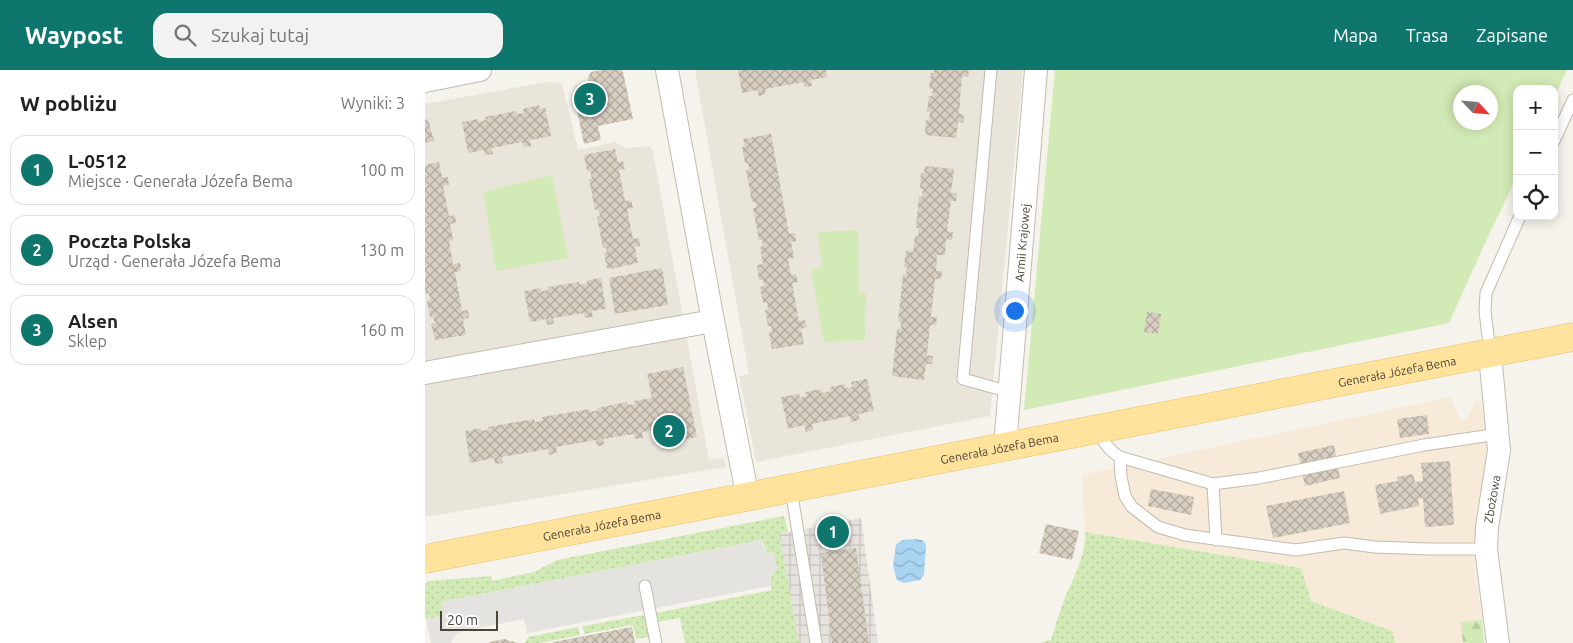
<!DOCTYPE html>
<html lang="pl">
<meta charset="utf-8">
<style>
:root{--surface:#fff;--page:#f2f2f2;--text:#202124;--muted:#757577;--line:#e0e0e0;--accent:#0f766e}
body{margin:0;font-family:Ubuntu,sans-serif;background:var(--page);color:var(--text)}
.controls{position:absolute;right:15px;top:15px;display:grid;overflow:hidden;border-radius:10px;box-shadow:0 2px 12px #0003}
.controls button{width:45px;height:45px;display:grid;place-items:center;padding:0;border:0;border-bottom:1px solid var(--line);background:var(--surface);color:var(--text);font:25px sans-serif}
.compass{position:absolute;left:1028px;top:15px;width:45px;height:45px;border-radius:50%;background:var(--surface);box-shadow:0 2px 12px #0003;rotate:116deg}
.scale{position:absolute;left:15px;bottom:12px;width:58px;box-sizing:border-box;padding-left:5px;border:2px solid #4b4439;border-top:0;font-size:14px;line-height:18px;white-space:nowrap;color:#4b4439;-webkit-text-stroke:4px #fff;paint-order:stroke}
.you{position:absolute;left:589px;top:240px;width:18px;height:18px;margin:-12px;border:4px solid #fff;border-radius:50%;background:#1a73e8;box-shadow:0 0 0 8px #1a73e833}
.badge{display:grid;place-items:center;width:32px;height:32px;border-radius:50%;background:var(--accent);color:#fff;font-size:16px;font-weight:700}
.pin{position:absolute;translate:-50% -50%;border:2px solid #fff;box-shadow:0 1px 5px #0006}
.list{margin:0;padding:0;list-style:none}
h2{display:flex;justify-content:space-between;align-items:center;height:65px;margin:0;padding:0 20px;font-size:21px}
h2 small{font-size:16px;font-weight:400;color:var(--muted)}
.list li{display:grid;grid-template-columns:32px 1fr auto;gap:15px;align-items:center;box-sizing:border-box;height:70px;margin:0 10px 10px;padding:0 10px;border:1px solid var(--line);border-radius:15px}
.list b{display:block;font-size:19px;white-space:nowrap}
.list p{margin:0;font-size:16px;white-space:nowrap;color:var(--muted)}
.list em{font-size:16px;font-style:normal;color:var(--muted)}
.icon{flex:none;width:28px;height:28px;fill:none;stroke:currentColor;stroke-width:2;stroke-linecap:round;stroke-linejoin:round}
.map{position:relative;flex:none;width:1148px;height:573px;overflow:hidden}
header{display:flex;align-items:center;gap:30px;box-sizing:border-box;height:70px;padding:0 25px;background:var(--accent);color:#fff}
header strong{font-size:24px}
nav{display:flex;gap:28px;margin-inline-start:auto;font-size:18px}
.search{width:350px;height:45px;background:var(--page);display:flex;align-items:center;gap:12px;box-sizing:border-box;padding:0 18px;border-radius:15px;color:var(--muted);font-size:19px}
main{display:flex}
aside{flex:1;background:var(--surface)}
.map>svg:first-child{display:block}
</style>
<header>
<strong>Waypost</strong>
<div class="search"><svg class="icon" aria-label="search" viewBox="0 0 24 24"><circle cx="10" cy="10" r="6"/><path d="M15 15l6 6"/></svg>Szukaj tutaj</div>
<nav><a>Mapa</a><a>Trasa</a><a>Zapisane</a></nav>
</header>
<main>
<aside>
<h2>W pobliżu<small>Wyniki: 3</small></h2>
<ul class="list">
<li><span class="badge">1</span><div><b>L-0512</b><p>Miejsce · Generała Józefa Bema</p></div><em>100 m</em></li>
<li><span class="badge">2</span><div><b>Poczta Polska</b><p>Urząd · Generała Józefa Bema</p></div><em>130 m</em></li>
<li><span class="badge">3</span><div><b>Alsen</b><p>Sklep</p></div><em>160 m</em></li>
</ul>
</aside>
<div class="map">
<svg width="1148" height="573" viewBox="0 0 1148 573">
<defs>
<pattern id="industrial-grid" width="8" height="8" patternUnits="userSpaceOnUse" patternTransform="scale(1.25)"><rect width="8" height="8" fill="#e6e2dd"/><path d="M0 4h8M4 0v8" fill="none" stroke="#c7c3be"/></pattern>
<pattern id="grass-dots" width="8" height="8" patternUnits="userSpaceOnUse" patternTransform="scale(1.25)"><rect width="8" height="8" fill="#d2eab5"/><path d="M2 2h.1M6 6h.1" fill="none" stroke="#b6ca9c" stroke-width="1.8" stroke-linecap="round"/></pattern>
<pattern id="forest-firs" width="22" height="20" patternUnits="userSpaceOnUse" patternTransform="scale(1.25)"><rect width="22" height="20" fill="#d2eab5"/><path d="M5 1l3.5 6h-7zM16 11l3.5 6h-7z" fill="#b6ca9c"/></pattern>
<pattern id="water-waves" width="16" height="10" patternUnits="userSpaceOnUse" patternTransform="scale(1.25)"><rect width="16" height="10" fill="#a9d4f2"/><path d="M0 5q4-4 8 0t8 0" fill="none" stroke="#8caec5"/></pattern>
<pattern id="building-cross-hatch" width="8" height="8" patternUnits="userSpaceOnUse" patternTransform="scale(1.25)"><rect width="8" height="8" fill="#d8cfc1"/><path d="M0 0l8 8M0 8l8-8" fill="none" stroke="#b1aa9e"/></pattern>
</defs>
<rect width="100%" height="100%" fill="#f6f3ec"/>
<!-- residential -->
<g fill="#eae5da">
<path d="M270 0H598L565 346 331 392 314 306 324 304Z"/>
<path d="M122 12 137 13 153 80 190 72 202 78 225 76 228 82 284 390 298 388 300 390 301 397 0 447V34Z"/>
</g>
<!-- commercial -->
<path fill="#f7ead8" d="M1025 327 1036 350 1042 348 1053 327 1062 351 1063 389 1054 490 1048 488 1057 550 1036 553 1038 573H970L967 561 886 531 875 498 660 462 657 405Z"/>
<!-- industrial -->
<path fill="url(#industrial-grid)" d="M436 448 453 573H374L354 464Z"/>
<!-- grass -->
<g fill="url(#grass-dots)">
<path d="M359 446 363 462 354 464 374 573H260L255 548 233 552 231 543 347 520C345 511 343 505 352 500L348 483 342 482 337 470 16 532 18 546 0 549V514L4 511 66 506 67 511 109 502 132 490Z"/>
<path d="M660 462 876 498 886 531 967 561 970 573H614L626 570C630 558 633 545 638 533 647 510 661 487 660 462Z"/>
<path d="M219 545 224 567 211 569 208 555 159 564 158 556Z"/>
<path d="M153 557 155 565 115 573H100L103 567Z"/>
</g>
<!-- forest -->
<path fill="url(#forest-firs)" d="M1057 550 1059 573H1038L1036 552Z"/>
<!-- green -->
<g fill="#d2eab5" fill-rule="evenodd">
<path d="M630 0H1142L1129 27V19H1092V106L1061 171 1024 253 599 340ZM1036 22H1066V52H1036Z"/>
<path d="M127 105 143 188 71 201 58 122Z"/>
<path d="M433 160 434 223H441L440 270 399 272 386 200 397 197 393 162Z"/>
</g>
<!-- parking -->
<path fill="#e5e3e0" d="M337 470 339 478 342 482 349 483 352 500 345 505 346 516 102 563 99 549 38 561 29 566 26 573H6L1 549 18 546 16 532Z"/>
<!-- water -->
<path fill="url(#water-waves)" d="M490 469 497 470 501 474 499 505 495 510 479 513 472 510 468 496 471 474 478 470Z"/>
<!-- building -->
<g fill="url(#building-cross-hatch)">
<path d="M177 0H196L198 2 208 49 173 56 176 70 159 74 148 22 151 16 164 14 163 8 166 2Z"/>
<path d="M313 0H401L402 7 386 10 387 16 380 17 378 12 340 19 341 24 334 26 332 20 317 23Z"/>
<path d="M509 0H544L543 7 537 6 534 44 539 45 538 53 533 52 531 68 500 65 501 50H504L505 42H502L504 26H507L508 19H504L506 3H509Z"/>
<path d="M114 35 115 39 120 38 126 66 105 70 106 76 99 77 97 72 67 78 68 84 60 85 59 80 43 83 37 52 53 49V52L61 50 60 47 91 41 92 44 99 43 98 39Z"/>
<path d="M3 49 9 71 0 73V50Z"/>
<path d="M346 64 364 164 370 163 371 171 366 172 369 188 363 189 366 205 371 204 373 212 367 213 374 251 380 250 382 257 376 259 379 274 347 279 344 263 347 262 346 256H343L340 240H343L342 232 338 233 335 217 339 216 338 210H334L332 195 338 194 335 177 338 176 337 170H334L328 138H331L330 131 327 132 321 100 324 99 323 93H320L317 77 320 76 318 69Z"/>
<path d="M190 79 193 93 198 91 200 99 194 100 200 131 206 130 208 138 202 139 208 169 214 168 215 176 210 177 213 193 185 199 182 198 179 183 182 182 181 178H178L172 147 175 146 173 139 170 140 164 109 167 108 165 101H162L159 85Z"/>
<path d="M14 92 17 108 23 107 24 115 18 116 24 146 30 145 31 153 25 154 28 170 24 171 28 194 35 193 36 201 30 202 37 241 43 240 44 248 38 249 41 265 10 270 6 254 10 253 8 246 5 247 2 231 5 230 4 223 1 224 0 218V208L1 207 0 201V95Z"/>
<path d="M500 96 529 99 526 123H532L531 131H526L522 161 528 162 527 170 521 169 520 185H512L511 201H517L516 209H510L506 247H512L511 255H505L502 285 508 286 507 294H501L499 310 467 306 472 259H476V252L473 251 478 204 481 205 482 197H479L481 181 488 182 490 165 493 166 494 158H491L494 126 497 127 498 119H495L496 103H499Z"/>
<path d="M237 198 243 235 190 244 184 208Z"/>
<path d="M176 208 181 239 167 241 168 247 160 248 159 243 128 248 129 254 122 255 121 249 105 252 99 221 116 218V221L123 220V217L154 212 155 215 162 213V210Z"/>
<path d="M722 242 736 244 733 264 719 262Z"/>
<path d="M258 297 272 367 236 374 233 359 217 362 218 368 210 369 209 364 178 369 179 375 172 376 171 370 131 377 132 383 124 385 123 379 77 387 78 393 70 394 69 388 45 393 40 361 56 358V361L63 360V357L109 349 110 352 118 350 117 347 165 339V342L173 340 172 338 202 332 203 335 210 334 209 331 227 328 222 304Z"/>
<path d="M442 309 449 341 433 344 435 350 426 352 425 346 387 354 388 360 381 362 379 355 363 359 356 327 374 324 375 328 381 326 380 322 396 319 397 323 406 321 405 317 420 314 421 318 427 317 426 312Z"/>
<path d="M1002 345 1004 364 975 368 972 349Z"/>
<path d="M909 375 915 408 880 416 873 383Z"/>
<path d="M1025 391 1029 455 1000 457 998 428 993 429 994 436 955 444 950 415 973 411 972 407 988 404 990 412 998 411 996 393Z"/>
<path d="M726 419 769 427 766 445 723 436Z"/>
<path d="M919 421 925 453 848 468 841 436Z"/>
<path d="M416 453 419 468 399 471 396 457Z"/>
<path d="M621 454 654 461 647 490 614 483Z"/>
<path d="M431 478 444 573H407L396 483Z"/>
<path d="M207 557 210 573H128V572Z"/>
<path d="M79 569 93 573H64V572Z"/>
</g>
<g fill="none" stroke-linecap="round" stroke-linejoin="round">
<defs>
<g id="lane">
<path d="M566 0 538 309 585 322"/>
<path d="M1129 71 1148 30"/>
<path d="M1065 283 1060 241 1061 223 1095 146"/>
<path d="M673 360C679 372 683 380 695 387L788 414 834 408 999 375 1074 364"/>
<path d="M695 387 696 406 700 426 707 437 733 457 760 465 871 480 919 473 950 477 1004 479H1061"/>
<path d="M788 414 791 470"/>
<path d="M366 419 391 573"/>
<path d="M220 516 231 573"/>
</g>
<g id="street">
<path d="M242 0 288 251 323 428"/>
<path d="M0 11 55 0"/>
<path d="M1065 284 1074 380 1062 457 1061 479 1073 573"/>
<path d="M0 303 288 251"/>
<path id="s1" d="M580 376 611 0"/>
</g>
<g id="primary">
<path id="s2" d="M0 489 1148 267"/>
</g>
</defs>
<!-- lane casing -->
<use href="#lane" stroke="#c2bbae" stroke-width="13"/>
<!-- street casing -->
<use href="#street" stroke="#c2bbae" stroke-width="24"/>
<!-- primary casing -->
<use href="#primary" stroke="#e6c16a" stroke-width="29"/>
<!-- lane -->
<use href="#lane" stroke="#fff" stroke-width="11"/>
<!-- street -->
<use href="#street" stroke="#fff" stroke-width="22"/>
<!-- primary -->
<use href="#primary" stroke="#ffe39c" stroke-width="28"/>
</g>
<g text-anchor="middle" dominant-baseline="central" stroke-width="4" stroke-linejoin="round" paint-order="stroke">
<!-- street labels -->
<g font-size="12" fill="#4b4439" stroke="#fff">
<text stroke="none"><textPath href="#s1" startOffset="204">Armii Krajowej</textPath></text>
<text stroke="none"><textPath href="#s2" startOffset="990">Generała Józefa Bema</textPath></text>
<text stroke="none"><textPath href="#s2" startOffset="585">Generała Józefa Bema</textPath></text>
<text transform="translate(1067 429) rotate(-80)">Zbożowa</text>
<text stroke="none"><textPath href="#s2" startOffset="180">Generała Józefa Bema</textPath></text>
</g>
</g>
</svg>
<div class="controls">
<button>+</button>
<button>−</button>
<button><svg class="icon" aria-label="locate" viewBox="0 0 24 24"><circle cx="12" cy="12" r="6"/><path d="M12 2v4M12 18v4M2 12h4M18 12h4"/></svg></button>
</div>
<svg class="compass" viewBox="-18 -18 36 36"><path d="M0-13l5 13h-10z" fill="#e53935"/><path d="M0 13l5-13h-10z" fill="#757577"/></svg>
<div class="scale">20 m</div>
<div class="you"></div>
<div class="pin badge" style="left:408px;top:462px">1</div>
<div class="pin badge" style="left:244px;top:361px">2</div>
<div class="pin badge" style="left:165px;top:29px">3</div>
</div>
</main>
